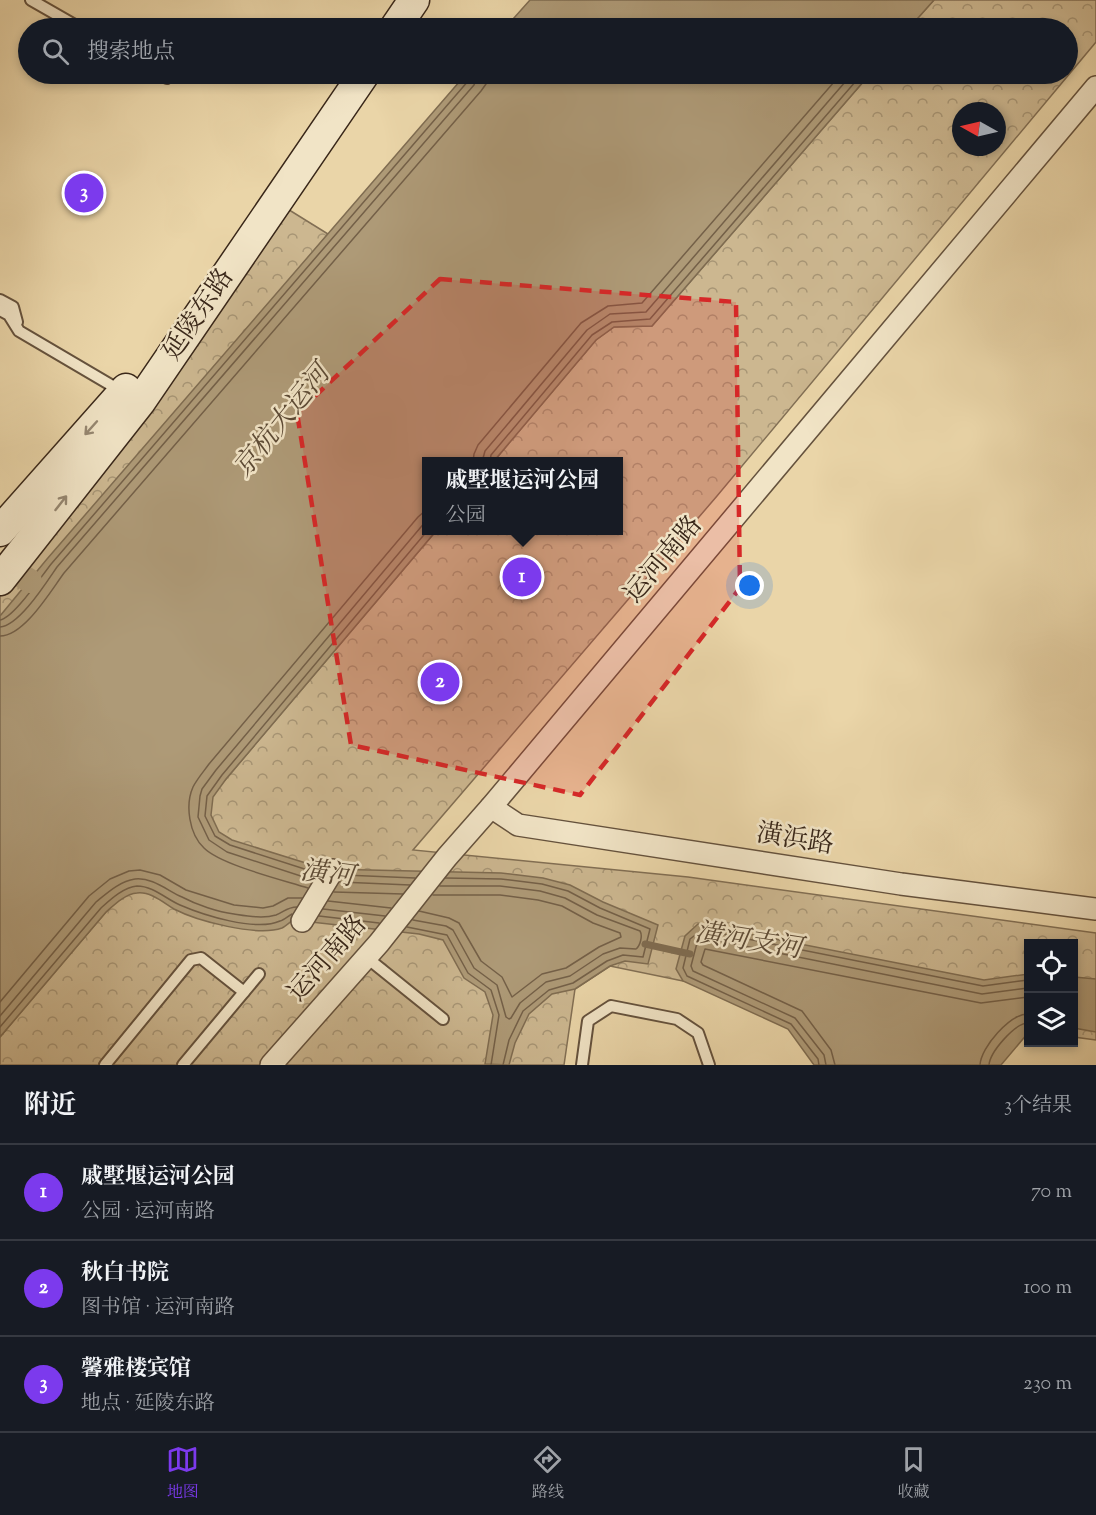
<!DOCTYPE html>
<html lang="zh">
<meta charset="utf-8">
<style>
:root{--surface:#171b24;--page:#20242c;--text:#f1f3f6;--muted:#9ea1a6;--line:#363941;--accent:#7c3aed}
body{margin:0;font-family:"Sorts Mill Goudy","Noto Serif SC",serif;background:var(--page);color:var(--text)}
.controls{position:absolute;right:18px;bottom:18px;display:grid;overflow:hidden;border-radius:0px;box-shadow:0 3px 9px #0003}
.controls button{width:54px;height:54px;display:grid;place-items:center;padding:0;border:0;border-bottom:2px solid var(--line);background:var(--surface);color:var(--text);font:30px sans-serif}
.compass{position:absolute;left:952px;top:102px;width:54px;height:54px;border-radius:50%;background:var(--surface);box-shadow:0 3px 9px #0003;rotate:278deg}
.you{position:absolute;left:750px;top:586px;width:21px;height:21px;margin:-15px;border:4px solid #fff;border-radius:50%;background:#1a73e8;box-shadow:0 0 0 9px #1a73e833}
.badge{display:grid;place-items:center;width:39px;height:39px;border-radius:50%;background:var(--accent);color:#fff;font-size:20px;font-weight:700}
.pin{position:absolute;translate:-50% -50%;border:3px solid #fff;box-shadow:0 2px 6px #0006}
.popup{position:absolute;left:422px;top:457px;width:201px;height:78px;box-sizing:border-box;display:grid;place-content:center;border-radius:0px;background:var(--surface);filter:drop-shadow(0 2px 4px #0005);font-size:20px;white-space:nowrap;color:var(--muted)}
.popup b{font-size:22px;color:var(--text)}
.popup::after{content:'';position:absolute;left:50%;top:100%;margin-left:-12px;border:12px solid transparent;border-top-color:var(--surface)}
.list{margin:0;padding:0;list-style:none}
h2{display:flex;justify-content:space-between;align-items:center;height:78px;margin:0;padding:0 24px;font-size:26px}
h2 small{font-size:20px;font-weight:400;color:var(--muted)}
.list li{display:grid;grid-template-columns:39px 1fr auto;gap:18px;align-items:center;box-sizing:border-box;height:96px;padding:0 24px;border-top:2px solid var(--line)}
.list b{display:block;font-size:22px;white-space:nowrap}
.list p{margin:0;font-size:20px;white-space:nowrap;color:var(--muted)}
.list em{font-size:20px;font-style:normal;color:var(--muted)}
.icon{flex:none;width:33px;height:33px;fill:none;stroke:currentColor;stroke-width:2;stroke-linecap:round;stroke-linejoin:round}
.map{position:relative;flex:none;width:1096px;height:1065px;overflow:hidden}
.search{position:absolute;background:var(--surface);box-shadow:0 3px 9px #0003;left:18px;right:18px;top:18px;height:66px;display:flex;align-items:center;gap:15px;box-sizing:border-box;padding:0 21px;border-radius:33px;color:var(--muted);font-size:22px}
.sheet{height:366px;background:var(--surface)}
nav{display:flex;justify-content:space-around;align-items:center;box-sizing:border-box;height:84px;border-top:2px solid var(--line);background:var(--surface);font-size:16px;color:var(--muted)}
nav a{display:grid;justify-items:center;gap:3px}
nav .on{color:var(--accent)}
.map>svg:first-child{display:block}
</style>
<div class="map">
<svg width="1096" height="1065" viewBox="0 0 1096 1065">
<defs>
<pattern id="park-crowns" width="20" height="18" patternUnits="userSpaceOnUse" patternTransform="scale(1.5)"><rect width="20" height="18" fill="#ccb790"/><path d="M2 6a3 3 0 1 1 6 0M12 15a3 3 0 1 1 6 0" fill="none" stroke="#a79575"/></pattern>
</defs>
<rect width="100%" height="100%" fill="#ead5a8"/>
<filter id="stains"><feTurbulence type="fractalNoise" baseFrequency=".00333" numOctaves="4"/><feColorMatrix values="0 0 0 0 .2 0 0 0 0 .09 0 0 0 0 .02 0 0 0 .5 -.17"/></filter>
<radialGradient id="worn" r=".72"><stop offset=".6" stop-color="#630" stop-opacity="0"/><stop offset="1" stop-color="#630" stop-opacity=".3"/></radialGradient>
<!-- park -->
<g fill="url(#park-crowns)" stroke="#826f54" stroke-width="1.5" fill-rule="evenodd">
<path d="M934 0H1096V42L717 496 413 850 688 877 1096 933V1040L1074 1037V944H1028V1030L683 981 610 966 575 989 564 1065H0V1037L106 912 226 779 436 531 618 530V462L494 461 596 340 614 327 652 326 870 74H1068V28H909ZM961 111H997V147H961Z"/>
<path d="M286 208 328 234 0 625V590Z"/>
</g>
<!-- water -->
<g fill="#ae9a77" stroke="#7f6c51" stroke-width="1.5">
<path d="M530 0H934L909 28H505Z"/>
<path d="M466 74H870L652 326 614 327 596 340 494 461 426 462V530L436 531 226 779 213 797 211 815 219 832 232 840 325 869 501 873 543 878 570 885 603 902 658 925 648 964 625 961 610 966 575 989 552 994 529 1014 515 1043 509 1065 485 1064 493 1015 485 992 464 978 443 940 419 934 293 920C290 922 286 926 282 928 257 937 197 921 174 909 164 903 150 891 137 893 125 894 114 905 106 912L0 1037V616L47 559Z"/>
<path d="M698 924 984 980 1028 974V1033L1001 1065H814L788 1029 683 981 676 969 685 936Z"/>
<path d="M1074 977 1096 979V1032L1074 1028Z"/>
</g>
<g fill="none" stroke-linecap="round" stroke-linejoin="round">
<!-- shore -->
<g stroke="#746048" stroke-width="1.5">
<path d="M473 462 474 454 478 445 581 323 608 306 642 303 841 74"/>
<path d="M482 462 485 451 587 330 610 314 646 312 852 74"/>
<path d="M490 462 491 455 592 335 612 322 650 319 862 74"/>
<path d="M0 620C14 618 42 575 52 563L469 80 470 74"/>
<path d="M0 627C19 626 46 583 57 567L474 85 478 74"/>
<path d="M0 636C24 636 50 592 64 573L481 91 486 84 487 74"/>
<path d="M317 873 230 845 215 836 205 816 207 796 222 775 428 530"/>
<path d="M344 875 415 878"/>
<path d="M445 878 501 879 542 884 568 891 600 908 650 929 643 957 623 955 607 961 573 983 549 990 523 1011 509 1040 503 1065"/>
<path d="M313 880 227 852 209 840 198 817 200 796 202 789 216 770 426 521"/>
<path d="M340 882 410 885"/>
<path d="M308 888C283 880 221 865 204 848 189 834 185 805 193 787 197 779 204 771 209 764L418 517 426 510"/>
<path d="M334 892 403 894"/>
<path d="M328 901 391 908"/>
<path d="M323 909 385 916"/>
<path d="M419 911 449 918 459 923 481 961 502 977 512 997 542 974 566 968 599 947 621 937 620 933 593 923 562 906 538 900 500 895H433"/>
<path d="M319 916 379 923"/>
<path d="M413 920 446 926 453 930 474 968 497 985 506 1017 509 1019 511 1018 520 1003 546 982 570 976 603 954 620 948 636 949C640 946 643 936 640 931L597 915 565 898 540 891 500 886H440"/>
<path d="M407 927 447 935 468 973 491 990 499 1015 491 1065"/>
<path d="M0 1002 89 896 110 879 129 871 140 870 160 875 186 890 234 905 263 908 273 906 288 898H302"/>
<path d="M0 1016 96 902C107 893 120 881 135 879 152 877 168 891 182 897 197 905 218 912 234 914 247 916 263 919 276 915 284 912 287 907 297 907"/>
<path d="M0 1027 101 908C111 899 124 887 137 886 153 886 166 899 180 905 203 915 256 932 280 921 284 920 288 916 292 914"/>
<path d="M819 1065 818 1059 791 1024 687 976 683 968 690 939 702 930 983 986 1028 980"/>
<path d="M826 1065 824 1055 795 1018 693 971 691 966 697 943 704 938 982 994 1028 988"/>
<path d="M835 1065 831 1050 802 1011 703 965 701 962 705 949 981 1003 1028 997"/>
<path d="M980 1065C981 1047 1010 1014 1028 1014"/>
<path d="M989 1065C990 1052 1015 1023 1028 1023"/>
</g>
<!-- stream -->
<path stroke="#7f6c51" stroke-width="7" d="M645 944 690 954"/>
<!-- canal -->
<path stroke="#ae9a77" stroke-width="24" d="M22 576 30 581"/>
<defs>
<g id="lane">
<path d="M31 0 80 28"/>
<path d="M159 74 167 78"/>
<path d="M0 300 13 307 17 322"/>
<path d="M0 310 9 315 19 331 121 391"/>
<path d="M366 957 443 1019"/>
<path d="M105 1065 191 960 201 958 244 992"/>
<path d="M183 1065 259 974"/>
<path d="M582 1065 588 1021 611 1006 677 1019 698 1033 709 1065"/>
</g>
<g id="street">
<path d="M491 807 518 825 901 884 1096 909"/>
<path d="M302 921 333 870"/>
<path d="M271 1065 379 943 447 857 491 807 1096 87"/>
</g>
<g id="secondary">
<path d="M395 28 414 0"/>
<path d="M0 531 126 389"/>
<path d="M0 580 140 402 364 74"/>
</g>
</defs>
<!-- lane casing -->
<use href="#lane" stroke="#65523d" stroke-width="14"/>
<!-- street casing -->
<use href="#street" stroke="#65523d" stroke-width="24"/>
<!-- secondary casing -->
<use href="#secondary" stroke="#392719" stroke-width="33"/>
<!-- lane -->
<use href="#lane" stroke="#f1e4c6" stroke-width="10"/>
<!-- street -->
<use href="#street" stroke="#f1e4c6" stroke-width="21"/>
<!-- secondary -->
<use href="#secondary" stroke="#f1e4c6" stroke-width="30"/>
</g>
<!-- one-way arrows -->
<defs><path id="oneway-shaft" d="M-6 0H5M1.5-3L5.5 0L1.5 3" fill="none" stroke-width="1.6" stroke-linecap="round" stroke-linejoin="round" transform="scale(1.5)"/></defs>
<g stroke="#958670">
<use href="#oneway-shaft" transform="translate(91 428) rotate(132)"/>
<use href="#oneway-shaft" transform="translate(61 503) rotate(-52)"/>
</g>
<!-- marked area -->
<path fill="#d62828" fill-opacity="0.2" stroke="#d62828" stroke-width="4.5" stroke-dasharray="12 8" stroke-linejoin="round" d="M440 279 736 302 740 588 580 795 351 745 297 413Z"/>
<g text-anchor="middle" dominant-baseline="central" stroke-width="5" stroke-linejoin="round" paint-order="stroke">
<!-- street labels -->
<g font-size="26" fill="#392719" stroke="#f1e4c6">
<text transform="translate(199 315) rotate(-56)">延陵东路</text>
<text transform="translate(664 560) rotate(-50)">运河南路</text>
<text transform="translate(795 840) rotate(9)">潢浜路</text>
<text transform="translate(328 959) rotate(-49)">运河南路</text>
</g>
<!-- water labels -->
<g font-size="27" font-style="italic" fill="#5c4a35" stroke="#f1e4c6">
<text transform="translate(283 422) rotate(-51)">京杭大运河</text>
<text transform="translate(327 875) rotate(7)">潢河</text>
<text transform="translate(748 942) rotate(9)">潢河支河</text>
</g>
</g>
<rect width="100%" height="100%" filter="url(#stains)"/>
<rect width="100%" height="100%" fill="url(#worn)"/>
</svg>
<div class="controls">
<button><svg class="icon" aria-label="locate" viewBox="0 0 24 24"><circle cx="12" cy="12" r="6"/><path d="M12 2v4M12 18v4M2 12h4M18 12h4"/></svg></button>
<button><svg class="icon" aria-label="layers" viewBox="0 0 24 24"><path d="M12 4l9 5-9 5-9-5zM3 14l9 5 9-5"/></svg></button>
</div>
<svg class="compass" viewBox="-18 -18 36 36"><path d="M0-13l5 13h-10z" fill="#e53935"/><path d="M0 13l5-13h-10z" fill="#9ea1a6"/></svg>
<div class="you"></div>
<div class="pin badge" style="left:522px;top:577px">1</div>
<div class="popup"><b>戚墅堰运河公园</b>公园</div>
<div class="pin badge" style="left:440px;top:682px">2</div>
<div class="pin badge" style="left:84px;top:193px">3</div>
<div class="search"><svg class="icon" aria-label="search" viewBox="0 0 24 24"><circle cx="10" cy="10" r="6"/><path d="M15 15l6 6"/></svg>搜索地点</div>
</div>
<section class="sheet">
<h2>附近<small>3个结果</small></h2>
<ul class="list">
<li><span class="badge">1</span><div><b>戚墅堰运河公园</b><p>公园 · 运河南路</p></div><em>70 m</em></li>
<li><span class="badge">2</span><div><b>秋白书院</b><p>图书馆 · 运河南路</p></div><em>100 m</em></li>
<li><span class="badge">3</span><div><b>馨雅楼宾馆</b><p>地点 · 延陵东路</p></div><em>230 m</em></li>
</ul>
</section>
<nav>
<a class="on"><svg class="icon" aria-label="map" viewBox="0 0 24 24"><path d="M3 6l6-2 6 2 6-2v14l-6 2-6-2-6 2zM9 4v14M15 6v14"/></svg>地图</a>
<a><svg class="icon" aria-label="directions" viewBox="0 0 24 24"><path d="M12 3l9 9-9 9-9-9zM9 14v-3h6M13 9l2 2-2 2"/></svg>路线</a>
<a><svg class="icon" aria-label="saved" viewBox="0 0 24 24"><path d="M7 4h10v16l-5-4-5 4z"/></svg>收藏</a>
</nav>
